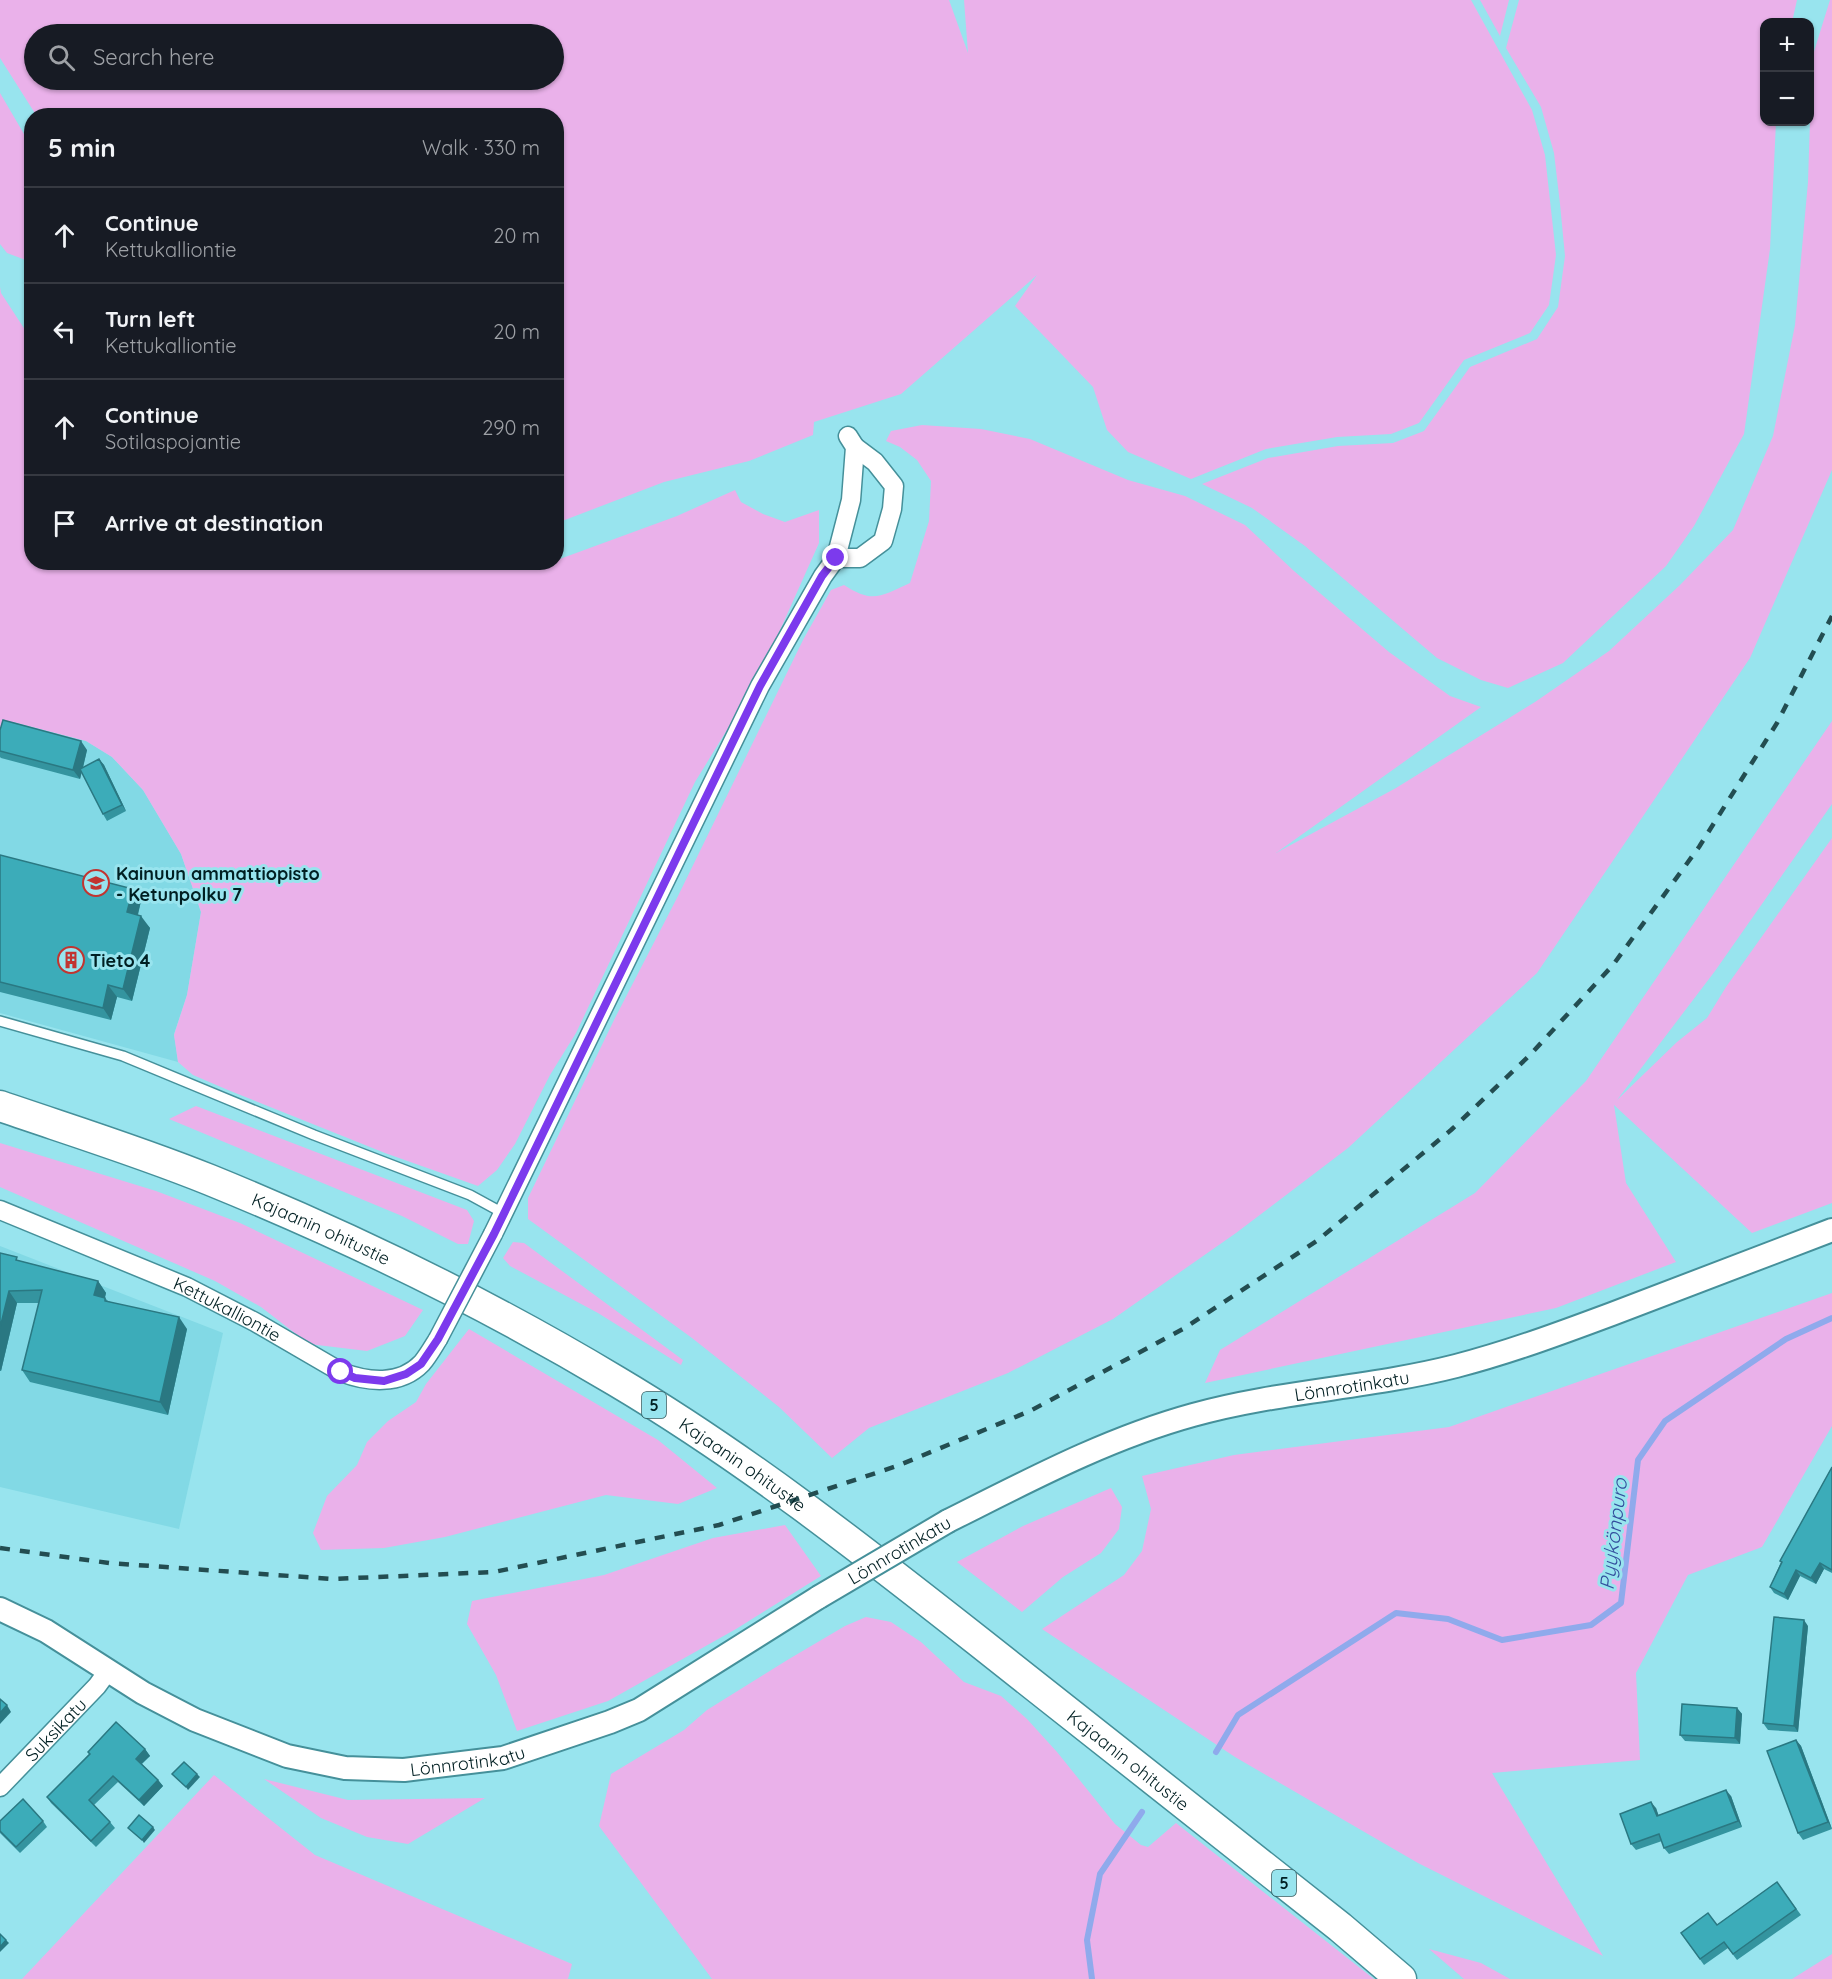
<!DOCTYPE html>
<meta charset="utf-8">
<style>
:root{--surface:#171b24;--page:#20242c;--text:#f1f3f6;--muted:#9ea1a6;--line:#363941}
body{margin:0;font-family:Quicksand,sans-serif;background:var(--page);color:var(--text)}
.controls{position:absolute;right:18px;top:18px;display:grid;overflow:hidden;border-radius:12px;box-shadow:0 2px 4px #0004}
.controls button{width:54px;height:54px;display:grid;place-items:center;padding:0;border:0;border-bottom:2px solid var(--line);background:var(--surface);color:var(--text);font:30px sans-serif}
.stop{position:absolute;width:18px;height:18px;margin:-14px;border:4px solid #7c3aed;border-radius:50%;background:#fff}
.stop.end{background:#7c3aed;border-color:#fff;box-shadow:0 2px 6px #0008}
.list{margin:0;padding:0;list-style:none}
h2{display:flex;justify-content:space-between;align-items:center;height:78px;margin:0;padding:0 24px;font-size:26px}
h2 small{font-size:20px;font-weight:400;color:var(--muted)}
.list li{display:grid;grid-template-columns:39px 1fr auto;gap:18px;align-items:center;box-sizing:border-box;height:96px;padding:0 24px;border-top:2px solid var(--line)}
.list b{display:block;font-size:22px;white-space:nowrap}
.list p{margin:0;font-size:20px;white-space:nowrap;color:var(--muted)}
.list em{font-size:20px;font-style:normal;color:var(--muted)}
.icon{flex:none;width:33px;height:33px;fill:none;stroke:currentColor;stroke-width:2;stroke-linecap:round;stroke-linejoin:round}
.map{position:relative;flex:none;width:1832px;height:1979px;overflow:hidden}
.search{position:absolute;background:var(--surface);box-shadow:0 2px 4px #0004;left:24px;top:24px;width:540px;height:66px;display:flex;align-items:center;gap:15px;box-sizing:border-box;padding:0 21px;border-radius:33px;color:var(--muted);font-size:22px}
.panel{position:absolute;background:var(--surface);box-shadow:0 2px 4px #0004;left:24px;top:108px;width:540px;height:462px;border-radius:24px}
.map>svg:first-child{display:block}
</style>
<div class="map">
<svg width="1832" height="1979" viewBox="0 0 1832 1979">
<rect width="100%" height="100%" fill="#98e4ee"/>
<!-- built -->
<g fill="#82d9e5">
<path d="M13 722 86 741 112 757 143 790 181 854 201 912 187 995 174 1034 178 1062 0 1013V730Z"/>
<path d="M0 1246 223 1333 179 1529 0 1487Z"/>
</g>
<!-- green -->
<g fill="#eab1ea" fill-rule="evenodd">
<path d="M0 0H949L968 53 964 0H1471L1532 110 1545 155 1556 255 1549 305 1530 333 1464 360 1419 423 1391 434 1337 437 1266 449 1191 479 1128 452 1107 430 1093 387 1015 306 1037 275 901 394 814 422 813 435 749 461 664 482 557 523 556 116 36 115 0 58ZM554 34V80H34V34Z"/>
<path d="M1480 0H1509L1500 36Z"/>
<path d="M1519 0H1797L1792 22H1764V122H1776L1770 249 1744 434 1694 526 1666 566 1563 663 1508 688 1481 680 1437 658 1305 546 1252 508 1202 484 1268 458 1338 446 1393 443 1424 431 1470 367 1537 339 1558 307 1565 256 1560 204 1554 153 1541 107 1506 48Z"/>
<path d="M1830 0H1832V470L1750 658 1537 973 1348 1148 1236 1233 1113 1319 1008 1373 869 1428 832 1458 779 1407 692 1338 528 1219V1198L615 1018 678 896 803 640 831 590 844 585C873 604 881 596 910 583L929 521 931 481 917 460 900 447 886 441 891 431 922 425 981 429 1030 439 1128 480 1185 496 1245 525 1294 571 1389 652 1450 696 1481 707 1276 853 1396 788 1535 702 1609 651 1680 585 1733 530 1773 436 1795 325 1808 182 1812 58Z"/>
<path d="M0 93 31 146V262L7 253 0 244Z"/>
<path d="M0 287 1 293 31 339 32 562H556L557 560 677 516 735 490 741 502 763 514 785 522 819 510V543L768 657 754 679 738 712 695 782 576 1033 550 1075 515 1144 497 1170 478 1186 385 1153 228 1090 193 1075 178 1062 174 1035 187 995 201 912 181 854 143 790 112 757 86 741 13 722 0 730Z"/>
<path d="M1832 721V804L1715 971 1617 1100 1677 1042 1707 1018 1726 987 1832 838V1203L1752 1233 1614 1105 1626 1183 1676 1262 1556 1308 1205 1383 1220 1350 1475 1193 1586 1081Z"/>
<path d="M196 1106 467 1210 474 1221 468 1244H458L402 1216 169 1119Z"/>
<path d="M0 1143 156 1191 240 1223 423 1310 405 1336 367 1351 309 1344 261 1307 215 1281 0 1187Z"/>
<path d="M513 1242 524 1243 683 1360 681 1365 598 1313 510 1266 503 1258Z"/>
<path d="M1832 1293V1426L1762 1547 1688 1575 1636 1673 1640 1760 1492 1773 1603 1956 1418 1863 1235 1757 1042 1629 1124 1575 1142 1551 1151 1509 1142 1476 1234 1455 1449 1427Z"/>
<path d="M469 1329 658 1440 717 1488 678 1504 606 1495 445 1537 384 1548 321 1550 313 1533 327 1496 357 1465 367 1442 388 1421 416 1402 426 1384Z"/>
<path d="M1111 1488 1122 1507 1119 1529 1101 1553 1063 1577 1022 1612 957 1562 1023 1526Z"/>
<path d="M785 1525 821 1576 736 1629 608 1701 517 1731 496 1675 467 1624 472 1601 604 1575 713 1538Z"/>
<path d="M866 1617 891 1622 921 1642 964 1682 1001 1696 1027 1719 1057 1752 1115 1824 1141 1845 1148 1847 1176 1823 1374 1979H712L599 1826 611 1774 684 1730 707 1710 789 1659 845 1626Z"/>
<path d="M214 1775 315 1855 572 1964 568 1979H22Z"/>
<path d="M264 1779 348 1800 485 1798 408 1844 367 1837 321 1818Z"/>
<path d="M1429 1949 1481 1963 1510 1979H1464Z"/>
<path d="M1832 1954V1979H1792Z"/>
</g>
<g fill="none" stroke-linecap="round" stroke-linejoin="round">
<!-- stream -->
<g stroke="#8faaec" stroke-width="6">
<path d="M1216 1752 1238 1715 1396 1613 1448 1619 1502 1640 1591 1625 1621 1603 1638 1460 1665 1421 1786 1339 1832 1318"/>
<path d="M1092 1979 1087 1940 1100 1874 1142 1812"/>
</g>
<defs>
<path id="service" d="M0 1021 123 1056 314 1135 470 1195 503 1213"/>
<g id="minor">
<path d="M836 558H860L883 541 892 509 894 486 875 462 855 447"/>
<path id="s1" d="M0 1210 187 1287 255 1322 341 1372C367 1382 400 1386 422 1363 428 1356 433 1347 438 1339"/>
<path d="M493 1234 760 686 823 576 836 558 851 500 855 447 848 436"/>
<path id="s2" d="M0 1787 97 1686 108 1671"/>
</g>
<g id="tertiary">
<path id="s3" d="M948 1521C1028 1481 1106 1439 1193 1415 1279 1391 1370 1388 1456 1366 1510 1352 1561 1333 1612 1314 1686 1286 1759 1258 1832 1230"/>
<path id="s4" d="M0 1609 46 1631 143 1693 195 1720 287 1756 345 1768 404 1770 503 1758 610 1722 639 1710 819 1597"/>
</g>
<g id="trunk">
<path id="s5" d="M0 1106C70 1130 141 1152 210 1180 350 1237 486 1303 616 1381 744 1457 861 1549 978 1641 1099 1736 1219 1832 1340 1927L1401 1979"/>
</g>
</defs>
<!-- service casing -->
<use href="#service" stroke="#45909a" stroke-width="12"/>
<!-- minor casing -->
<use href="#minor" stroke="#45909a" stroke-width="21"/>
<!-- tertiary casing -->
<use href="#tertiary" stroke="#45909a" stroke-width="26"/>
<!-- trunk casing -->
<use href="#trunk" stroke="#45909a" stroke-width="33"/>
<!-- service -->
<use href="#service" stroke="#fff" stroke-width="9"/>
<!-- minor -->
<use href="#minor" stroke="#fff" stroke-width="18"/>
<!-- tertiary -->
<use href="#tertiary" stroke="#fff" stroke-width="22"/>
<!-- trunk -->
<use href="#trunk" stroke="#fff" stroke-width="30"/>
<!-- rail -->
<path stroke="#234d51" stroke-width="4.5" stroke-dasharray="10 10" stroke-linecap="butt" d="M0 1548 109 1563 332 1579 494 1572 719 1525 897 1466 1030 1411 1183 1329 1318 1240 1451 1130 1529 1056 1613 965 1699 847 1777 723 1832 616"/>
<defs>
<path id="minor-bridge" d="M438 1339 493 1234"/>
<g id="tertiary-bridge">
<path id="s6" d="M819 1597 948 1521"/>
</g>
</defs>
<!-- minor-bridge casing -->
<use href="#minor-bridge" stroke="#45909a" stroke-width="21" stroke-linecap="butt"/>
<!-- tertiary-bridge casing -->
<use href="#tertiary-bridge" stroke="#45909a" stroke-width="26" stroke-linecap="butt"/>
<!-- minor-bridge -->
<use href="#minor-bridge" stroke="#fff" stroke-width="18"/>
<!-- tertiary-bridge -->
<use href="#tertiary-bridge" stroke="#fff" stroke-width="22"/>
</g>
<!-- wall -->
<g fill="#34949f">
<path d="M0 730 87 750 83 768 99 759 104 765 126 811 107 821 103 814 82 771 80 779 1 758 0 757Z"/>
<path d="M0 855 141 901 138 915 150 928 132 1001 117 997 111 1020 0 992Z"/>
<path d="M0 1253 20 1261 98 1281 106 1293 105 1298 108 1301 187 1329 168 1415 30 1382 22 1370 39 1303H17L1 1371H0Z"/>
<path d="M1832 1467V1573L1824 1569 1816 1584 1800 1576 1788 1600 1774 1593 1770 1587 1781 1562 1780 1561Z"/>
<path d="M1808 1626 1798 1732 1768 1730 1763 1723Z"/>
<path d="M1737 1708 1742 1714 1740 1744 1685 1741 1680 1735Z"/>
<path d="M1796 1740 1801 1746 1832 1829 1803 1840 1798 1833Z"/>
<path d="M145 1749 150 1756 142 1764 158 1780 163 1786 144 1806 118 1782 94 1805 110 1822 115 1828 96 1847 51 1803 47 1797 89 1754 88 1752Z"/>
<path d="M1731 1796 1742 1827 1669 1854 1664 1848 1662 1841 1636 1850 1631 1844 1656 1808 1658 1815Z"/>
<path d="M0 1821H43L47 1827 20 1853 0 1833Z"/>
<path d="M1777 1882 1801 1915 1737 1960 1728 1948 1704 1965 1681 1933 1717 1925Z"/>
</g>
<!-- shaded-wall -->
<g fill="#2a7882">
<path d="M81 741 87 750 80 779 73 770Z"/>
<path d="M99 759 104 765 126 811 122 805Z"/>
<path d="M133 889 141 901 135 925 127 912Z"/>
<path d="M141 916 150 928 132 1001 123 989Z"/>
<path d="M108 985 117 997 111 1020 103 1008Z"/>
<path d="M98 1281 106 1293 102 1307 94 1295Z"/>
<path d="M9 1291 17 1303 1 1371 0 1369V1328Z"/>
<path d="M179 1317 187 1329 168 1415 160 1402Z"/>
<path d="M1820 1563 1824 1569 1816 1584 1811 1578Z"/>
<path d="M1796 1570 1800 1576 1788 1600 1784 1594Z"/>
<path d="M1804 1620 1808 1626 1798 1732 1794 1726Z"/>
<path d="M7 1705 11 1712 0 1724V1713Z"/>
<path d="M1737 1708 1742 1714 1740 1744 1735 1738Z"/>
<path d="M1796 1740 1801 1746 1832 1829 1828 1822Z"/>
<path d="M145 1749 150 1756 140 1765 136 1759Z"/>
<path d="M197 1774 200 1777 188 1790 186 1787Z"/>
<path d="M158 1780 163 1786 144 1806 139 1800Z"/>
<path d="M1726 1790 1731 1796 1742 1827 1738 1821Z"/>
<path d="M1651 1802 1656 1808 1661 1822 1657 1816Z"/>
<path d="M153 1827 155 1830 144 1843 142 1840Z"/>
<path d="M6 1940 9 1943 0 1952V1947Z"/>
</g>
<!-- building -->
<g fill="#3cacb9" stroke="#2a7882" stroke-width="1.5">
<path d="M3 720 81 741 73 770 0 751V730Z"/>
<path d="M99 759 122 805 103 814 80 769Z"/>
<path d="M0 855 133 889 127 912 141 916 123 989 108 985 103 1008 0 982Z"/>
<path d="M0 1253 17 1257 16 1260 98 1281 94 1295 105 1298V1301L179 1317 160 1402 22 1370 42 1290 9 1291 0 1328Z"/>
<path d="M1832 1467V1570L1820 1563 1811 1578 1796 1570 1784 1594 1770 1587 1782 1562 1780 1561Z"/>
<path d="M1774 1617 1804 1620 1794 1726 1763 1723Z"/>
<path d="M0 1699 7 1705 0 1713Z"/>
<path d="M1682 1704 1737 1708 1735 1738 1680 1735Z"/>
<path d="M116 1722 145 1749 136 1759 158 1780 139 1800 113 1776 89 1800 110 1822 91 1841 47 1797 90 1754 88 1752Z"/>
<path d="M1796 1740 1828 1822 1798 1833 1767 1751Z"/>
<path d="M184 1762 197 1774 186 1787 172 1774Z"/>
<path d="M1726 1790 1738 1821 1664 1848 1659 1834 1631 1844 1620 1814 1651 1802 1657 1816Z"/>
<path d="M23 1799 43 1821 16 1847 0 1831V1821Z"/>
<path d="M139 1815 153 1827 142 1840 128 1828Z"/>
<path d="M1777 1882 1796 1909 1733 1954 1724 1942 1700 1959 1681 1933 1708 1913 1717 1925Z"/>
<path d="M0 1934 6 1940 0 1947Z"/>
</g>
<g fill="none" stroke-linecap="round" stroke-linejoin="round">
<!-- route -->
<path stroke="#7c3aed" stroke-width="8" d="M341 1372 355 1378 384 1381 406 1374 421 1364 438 1339 494 1234 760 686 822 576 836 558"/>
</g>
<!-- icons -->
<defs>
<symbol id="school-ring" viewBox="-11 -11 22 22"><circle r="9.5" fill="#98e4ee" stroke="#c23430" stroke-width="1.5"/><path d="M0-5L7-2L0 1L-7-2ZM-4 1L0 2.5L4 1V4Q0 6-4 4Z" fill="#c23430"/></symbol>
<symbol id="building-ring" viewBox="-11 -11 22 22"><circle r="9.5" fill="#98e4ee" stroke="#c23430" stroke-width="1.5"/><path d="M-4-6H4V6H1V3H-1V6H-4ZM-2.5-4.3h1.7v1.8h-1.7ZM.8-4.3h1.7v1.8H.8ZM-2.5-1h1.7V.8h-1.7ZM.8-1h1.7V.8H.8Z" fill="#c23430"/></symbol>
</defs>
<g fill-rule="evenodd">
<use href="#school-ring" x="81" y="868" width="30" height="30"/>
<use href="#building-ring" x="56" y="945" width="30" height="30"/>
</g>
<g text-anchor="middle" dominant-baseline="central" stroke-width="6" stroke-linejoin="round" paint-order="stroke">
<!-- shield labels -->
<g fill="#98e4ee" stroke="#2e5a5f" stroke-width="1.5">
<rect x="642" y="1392" width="24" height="26" rx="4.5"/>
<rect x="1272" y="1870" width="24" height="26" rx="4.5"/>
</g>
<g font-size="16" font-weight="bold" fill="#001f22">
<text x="654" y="1405">5</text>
<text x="1284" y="1883">5</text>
</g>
<!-- poi labels -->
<g font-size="18" font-weight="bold" fill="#001f22" stroke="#98e4ee" text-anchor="start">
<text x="116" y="873">Kainuun ammattiopisto<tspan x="116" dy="21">- Ketunpolku 7</tspan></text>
<text x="90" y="960">Tieto 4</text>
</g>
<!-- street labels -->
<g font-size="18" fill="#001f22" stroke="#98e4ee">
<text stroke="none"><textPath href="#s5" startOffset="344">Kajaanin ohitustie</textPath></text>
<text stroke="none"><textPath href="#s1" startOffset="248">Kettukalliontie</textPath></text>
<text stroke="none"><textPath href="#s3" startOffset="429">Lönnrotinkatu</textPath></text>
<text stroke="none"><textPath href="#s5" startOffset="828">Kajaanin ohitustie</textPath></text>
<text stroke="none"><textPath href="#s6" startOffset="93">Lönnrotinkatu</textPath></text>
<text stroke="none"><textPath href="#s2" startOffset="80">Suksikatu</textPath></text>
<text stroke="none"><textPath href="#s4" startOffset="506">Lönnrotinkatu</textPath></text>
<text stroke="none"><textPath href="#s5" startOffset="1314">Kajaanin ohitustie</textPath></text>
</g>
<!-- water labels -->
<g font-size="20" font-style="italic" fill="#344f9d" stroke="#98e4ee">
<text transform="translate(1613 1534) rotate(-83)">Pyykönpuro</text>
</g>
</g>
</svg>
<div class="controls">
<button>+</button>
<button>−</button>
</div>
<div class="stop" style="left:341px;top:1372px"></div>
<div class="stop end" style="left:836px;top:558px"></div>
<div class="search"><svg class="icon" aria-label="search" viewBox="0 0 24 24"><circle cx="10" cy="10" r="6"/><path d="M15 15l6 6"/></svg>Search here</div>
<section class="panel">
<h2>5 min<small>Walk · 330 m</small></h2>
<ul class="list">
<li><svg class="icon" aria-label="ahead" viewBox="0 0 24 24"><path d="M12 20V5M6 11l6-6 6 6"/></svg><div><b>Continue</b><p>Kettukalliontie</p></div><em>20 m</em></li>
<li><svg class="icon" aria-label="left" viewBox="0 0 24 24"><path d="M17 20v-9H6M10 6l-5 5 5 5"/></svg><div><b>Turn left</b><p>Kettukalliontie</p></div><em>20 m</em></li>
<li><svg class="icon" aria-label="ahead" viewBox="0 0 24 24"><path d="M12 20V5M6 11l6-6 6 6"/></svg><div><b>Continue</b><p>Sotilaspojantie</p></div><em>290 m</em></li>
<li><svg class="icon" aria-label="arrive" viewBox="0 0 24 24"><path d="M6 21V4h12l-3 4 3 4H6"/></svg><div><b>Arrive at destination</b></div></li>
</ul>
</section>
</div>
